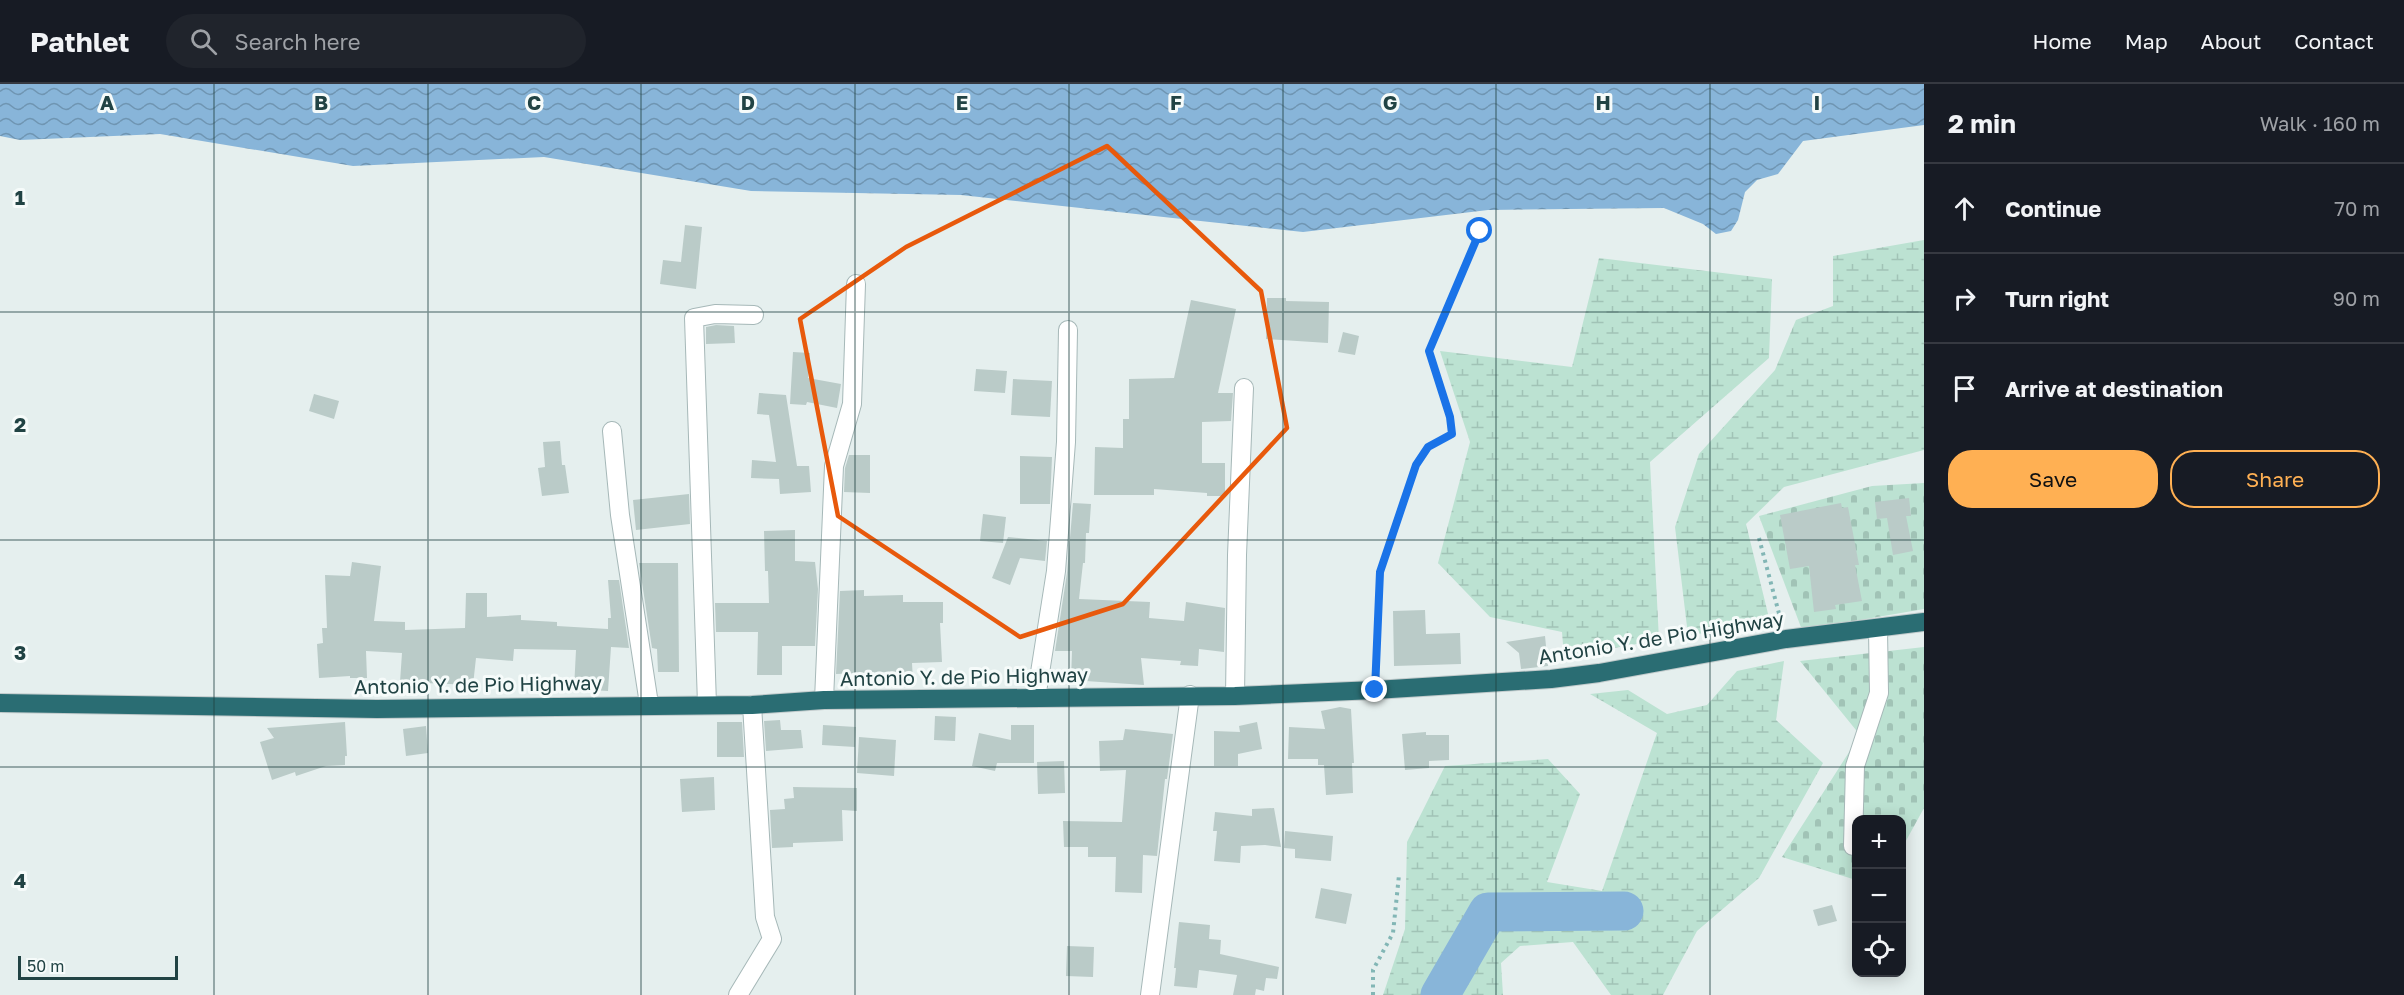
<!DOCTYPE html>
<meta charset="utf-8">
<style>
:root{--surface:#171b24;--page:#20242c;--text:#f1f3f6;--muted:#9ea1a6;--line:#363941;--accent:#ffb053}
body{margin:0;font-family:"Golos Text",sans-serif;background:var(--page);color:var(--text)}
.controls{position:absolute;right:18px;bottom:18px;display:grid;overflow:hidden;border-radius:12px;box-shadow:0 3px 15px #0003}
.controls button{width:54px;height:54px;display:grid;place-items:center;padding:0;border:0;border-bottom:2px solid var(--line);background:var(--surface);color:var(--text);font:30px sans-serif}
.scale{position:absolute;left:18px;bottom:15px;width:160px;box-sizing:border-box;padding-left:6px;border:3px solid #214344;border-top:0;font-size:16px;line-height:21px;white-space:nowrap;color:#214344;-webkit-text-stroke:4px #f6fbfa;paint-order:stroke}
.stop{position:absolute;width:18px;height:18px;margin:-14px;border:4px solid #1a73e8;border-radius:50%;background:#fff}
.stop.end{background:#1a73e8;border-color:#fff;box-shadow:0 2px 6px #0008}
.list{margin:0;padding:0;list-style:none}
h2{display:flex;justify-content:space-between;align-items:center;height:78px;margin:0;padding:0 24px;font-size:26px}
h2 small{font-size:20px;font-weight:400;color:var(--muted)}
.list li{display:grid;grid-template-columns:39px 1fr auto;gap:18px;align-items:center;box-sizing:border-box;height:90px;padding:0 24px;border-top:2px solid var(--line)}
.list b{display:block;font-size:22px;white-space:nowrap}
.list em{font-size:20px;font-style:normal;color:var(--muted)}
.actions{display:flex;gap:12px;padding:18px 24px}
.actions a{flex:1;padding:14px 0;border:2px solid var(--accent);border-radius:24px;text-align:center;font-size:21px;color:var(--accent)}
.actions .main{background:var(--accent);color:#111}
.icon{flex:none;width:33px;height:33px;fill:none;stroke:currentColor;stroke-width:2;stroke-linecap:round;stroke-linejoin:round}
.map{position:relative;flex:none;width:1924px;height:911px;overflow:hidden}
header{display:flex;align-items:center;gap:36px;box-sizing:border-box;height:84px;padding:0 30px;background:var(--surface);border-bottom:2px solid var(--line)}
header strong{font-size:28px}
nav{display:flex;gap:33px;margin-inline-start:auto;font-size:21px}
.search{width:420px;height:54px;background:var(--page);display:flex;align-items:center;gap:15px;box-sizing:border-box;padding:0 21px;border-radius:33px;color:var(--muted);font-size:22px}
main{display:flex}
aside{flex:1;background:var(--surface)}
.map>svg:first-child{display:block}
</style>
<header>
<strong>Pathlet</strong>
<div class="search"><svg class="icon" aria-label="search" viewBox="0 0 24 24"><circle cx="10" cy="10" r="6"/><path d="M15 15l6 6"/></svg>Search here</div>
<nav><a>Home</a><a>Map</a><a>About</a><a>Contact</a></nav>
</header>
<main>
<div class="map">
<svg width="1924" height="911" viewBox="0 0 1924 911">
<defs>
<pattern id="wetland-marsh" width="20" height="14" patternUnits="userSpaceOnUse" patternTransform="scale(1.5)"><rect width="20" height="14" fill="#bce2d2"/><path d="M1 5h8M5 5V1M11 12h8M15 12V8" fill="none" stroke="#a1c3b6"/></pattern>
<pattern id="cemetery-stones" width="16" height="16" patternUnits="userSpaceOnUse" patternTransform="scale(1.5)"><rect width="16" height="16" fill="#bce2d2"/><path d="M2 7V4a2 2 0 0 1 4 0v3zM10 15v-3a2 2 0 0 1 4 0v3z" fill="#a1c3b6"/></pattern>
<pattern id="water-waves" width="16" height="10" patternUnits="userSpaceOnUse" patternTransform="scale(1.5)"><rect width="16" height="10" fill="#88b5d9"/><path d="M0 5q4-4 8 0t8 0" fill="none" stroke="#6f95b2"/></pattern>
</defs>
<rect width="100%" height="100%" fill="#e5efee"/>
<!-- wetland -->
<g fill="url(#wetland-marsh)">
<path d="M1924 156V366L1784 403 1746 440 1771 542 1688 551 1675 443 1699 370 1775 286 1796 236 1833 222V172Z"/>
<path d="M1599 174 1772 195 1769 274 1650 378 1659 556 1564 573 1562 548 1490 533 1438 479 1470 358 1440 267 1572 283Z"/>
<path d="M1784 577 1776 636 1823 679 1759 794 1697 847 1663 911H1611L1573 858 1520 862 1501 879 1503 911H1383L1405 845 1407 758 1445 682 1548 675 1580 710 1547 798 1602 807 1657 649 1590 610 1628 606 1667 630 1707 621 1737 587Z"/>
</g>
<!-- cemetery -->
<g fill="url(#cemetery-stones)">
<path d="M1924 399V525L1802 546 1759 432 1872 402Z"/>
<path d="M1924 563V724L1902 764V736H1856V796L1782 773 1860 651 1800 577Z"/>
</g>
<!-- water -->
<path fill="url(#water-waves)" d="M0 0H1924V41L1803 57 1778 90 1757 96 1745 108 1738 136 1731 147 1716 150 1703 140 1664 124 1488 126 1303 148 961 111 751 107 544 73 353 82 160 50 20 56 0 52Z"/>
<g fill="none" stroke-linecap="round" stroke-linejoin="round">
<!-- river -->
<path stroke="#88b5d9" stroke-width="39" d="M1440 911 1488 828 1624 827"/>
</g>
<!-- building -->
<g fill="#bacbc8">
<path d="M685 141 702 143 696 205 660 200 663 176 681 178Z"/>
<path d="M1267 214H1286V217L1329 218 1328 259 1266 255Z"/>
<path d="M1191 216 1236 225 1218 309H1233L1231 337 1202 338V379H1225V412H1207V409L1154 405V411H1094L1095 363 1123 364V335H1129V295L1174 294Z"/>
<path d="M716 241 734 242 735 259 706 260V243Z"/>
<path d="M1343 248 1359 252 1355 271 1338 268Z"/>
<path d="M793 268 810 269 808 294 841 300 837 324 807 318 806 321 790 320Z"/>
<path d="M976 285 1007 287 1005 309 974 307Z"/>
<path d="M1013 295 1052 297 1050 333 1011 331Z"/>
<path d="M759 309 786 311 797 382H809L811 408 780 410 779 395 751 394 752 376 776 378 769 331 757 330Z"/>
<path d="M314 310 339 317 334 335 309 327Z"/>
<path d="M560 357 562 381H565L569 409 542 412 538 384 545 383 543 358Z"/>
<path d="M849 371H870V409L844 408 845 384Z"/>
<path d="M1020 372 1052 373 1050 420H1020Z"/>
<path d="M689 410 690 440 636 446 633 416Z"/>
<path d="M1909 414 1911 432H1906L1913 467 1893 471 1887 434 1877 435 1875 418Z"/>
<path d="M1073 419 1091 420 1089 449H1086L1085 479H1083L1079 515 1150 518 1149 534 1184 537 1186 518 1225 524 1224 568 1199 565 1198 582 1180 581 1181 577 1141 574 1144 601 1071 596 1072 567H1055L1067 489Z"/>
<path d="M1841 419 1842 424 1848 423 1859 481H1855L1862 517 1835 521 1836 525 1814 528 1809 482 1790 485 1780 431Z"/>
<path d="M983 430 1006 433 1003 459 980 457Z"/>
<path d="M795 446V477L815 478 818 505 815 562H782V591H757L758 548H716L715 519H769L768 487H765L764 447Z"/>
<path d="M1008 453 1047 457 1045 477 1020 474 1010 501 992 494Z"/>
<path d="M352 478 381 482 374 537 405 538V546L465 544 466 509H487V533L521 531V536L557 538V542L608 545V534H611L608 496H619L629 564 611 563 608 607 574 605 576 566 514 565 513 577 476 574 473 601 400 598 402 569 366 567 367 594H350V592L319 594 317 560 323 559 322 544H327L325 491 350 492Z"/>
<path d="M639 479H678L679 588H658L657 565 652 564Z"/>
<path d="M864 506V512L903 511V518H943V539H940L942 578 912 579 913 597 889 598V588L836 590 840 507Z"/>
<path d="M1425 526 1426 550 1460 549 1461 580 1394 582 1393 527Z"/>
<path d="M1545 552 1548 582 1521 585 1519 569 1506 558Z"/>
<path d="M1340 623 1351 625 1354 679H1352L1353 709 1326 711 1324 681H1318V675H1288L1289 643 1325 645 1321 627Z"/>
<path d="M935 632 956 633 955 657 934 656Z"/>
<path d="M780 636 781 646H801L803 664 766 667 764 637Z"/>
<path d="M345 638 347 672H345V681L326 682 296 692 295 688 272 696 260 658 274 654 267 644Z"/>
<path d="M717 638H742L744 673H717Z"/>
<path d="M1257 638 1262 665 1238 670V682H1214V647L1240 648 1239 642Z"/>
<path d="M823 641 856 643 855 663 822 661Z"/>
<path d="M1011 641H1034V679H997L995 687 972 682 979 649 1011 656Z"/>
<path d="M426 642 428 669 406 672 403 645Z"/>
<path d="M1125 645 1173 650 1167 695H1165L1157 772 1143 771 1142 809 1115 808 1116 773H1088V763H1064L1063 737 1122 738 1126 686 1100 687 1099 657 1123 656Z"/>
<path d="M1426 648V651H1449V676L1429 677V684L1405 686 1402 650Z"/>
<path d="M859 653 896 656 894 692 857 689Z"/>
<path d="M1064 677 1065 709 1038 710 1037 678Z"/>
<path d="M714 693 715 726 682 728 680 695Z"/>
<path d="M793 703 857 704V727L842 726 843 757 793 759V763L772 764 770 726 785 725 784 715 794 714Z"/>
<path d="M1274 724 1281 763 1265 761 1241 762 1240 779 1214 777 1217 747H1213L1215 728 1252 732V725Z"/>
<path d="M1285 747 1333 752 1331 777 1295 774V765L1284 764Z"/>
<path d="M1321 804 1352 810 1346 840 1315 834Z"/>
<path d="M1832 821 1837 837 1818 842 1813 826Z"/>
<path d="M1179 838 1210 841 1209 855 1221 856 1220 870 1279 883 1277 895 1266 894 1264 907 1256 905 1255 911H1233L1237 891 1199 886 1197 904 1174 902 1176 884H1174Z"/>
<path d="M1067 862 1094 863 1093 893 1066 892Z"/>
</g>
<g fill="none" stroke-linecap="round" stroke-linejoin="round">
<defs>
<g id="minor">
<path d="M612 347 620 431 649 620"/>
<path d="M1235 612 1237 471 1244 304"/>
<path d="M1036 614 1056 487 1066 358 1068 246"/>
<path d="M824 616 834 382 852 320 856 200"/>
<path d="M707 620 694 234 715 230 754 231"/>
<path d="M1853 762 1855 682 1879 609 1878 545"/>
<path d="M738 911 772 855 765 833 752 621"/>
<path d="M1150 911 1190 611"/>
</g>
<path id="highway" d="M0 619 377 625 752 621 824 616 1235 612 1375 606 1551 595 1599 589 1786 555 1924 538"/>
</defs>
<!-- minor casing -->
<use href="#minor" stroke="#a6b8b8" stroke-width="20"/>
<!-- highway casing -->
<use href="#highway" stroke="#c1cacb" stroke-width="20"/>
<!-- path -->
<g stroke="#82b6b5" stroke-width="4" stroke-dasharray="3 4.5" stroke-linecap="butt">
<path d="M1759 454 1781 537"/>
<path d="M1376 588 1380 488 1416 381 1428 363 1452 350 1450 333 1429 267 1480 147"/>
<path d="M1373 911V886L1393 849 1399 791"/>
</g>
<!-- minor -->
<use href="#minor" stroke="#fff" stroke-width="18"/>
<!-- highway -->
<use href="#highway" stroke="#2a6d73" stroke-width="18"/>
</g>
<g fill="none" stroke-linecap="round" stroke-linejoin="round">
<!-- route -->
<path stroke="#1a73e8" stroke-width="8" d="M1375 606 1380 488 1416 381 1428 363 1452 350 1450 333 1429 267 1480 147"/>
</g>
<!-- marked area -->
<path fill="none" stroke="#e8590c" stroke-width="4.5" stroke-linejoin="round" d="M1107 62 1261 207 1287 344 1123 520 1020 553 838 432 800 235 906 163Z"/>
<!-- grid -->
<path fill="none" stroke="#214344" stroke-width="1.5" stroke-opacity="0.55" d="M214 0V911M428 0V911M641 0V911M855 0V911M1069 0V911M1283 0V911M1496 0V911M1710 0V911M0 228H1924M0 456H1924M0 683H1924"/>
<g text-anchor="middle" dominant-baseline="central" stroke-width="6" stroke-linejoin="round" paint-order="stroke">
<!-- street labels -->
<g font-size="20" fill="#214344" stroke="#f6fbfa">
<text transform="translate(1661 553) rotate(-9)">Antonio Y. de Pio Highway</text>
<text transform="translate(964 592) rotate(-1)">Antonio Y. de Pio Highway</text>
<text transform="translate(478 600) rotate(-1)">Antonio Y. de Pio Highway</text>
</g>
</g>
<g font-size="20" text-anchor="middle" font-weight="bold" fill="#214344" stroke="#f6fbfa" stroke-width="6" stroke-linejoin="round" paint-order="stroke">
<text x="107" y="26">A</text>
<text x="321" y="26">B</text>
<text x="534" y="26">C</text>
<text x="748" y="26">D</text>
<text x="962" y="26">E</text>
<text x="1176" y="26">F</text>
<text x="1390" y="26">G</text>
<text x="1603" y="26">H</text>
<text x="1817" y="26">I</text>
<text x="20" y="121">1</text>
<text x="20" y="348">2</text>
<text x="20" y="576">3</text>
<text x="20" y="804">4</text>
</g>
</svg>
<div class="controls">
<button>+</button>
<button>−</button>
<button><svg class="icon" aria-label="locate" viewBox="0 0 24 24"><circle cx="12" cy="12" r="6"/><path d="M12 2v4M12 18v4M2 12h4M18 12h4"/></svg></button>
</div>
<div class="scale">50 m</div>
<div class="stop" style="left:1480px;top:147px"></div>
<div class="stop end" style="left:1375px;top:606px"></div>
</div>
<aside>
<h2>2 min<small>Walk · 160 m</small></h2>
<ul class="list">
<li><svg class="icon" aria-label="ahead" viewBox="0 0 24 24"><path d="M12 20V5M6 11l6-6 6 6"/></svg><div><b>Continue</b></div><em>70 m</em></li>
<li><svg class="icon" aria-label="right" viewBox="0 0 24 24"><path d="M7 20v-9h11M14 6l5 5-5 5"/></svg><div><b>Turn right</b></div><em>90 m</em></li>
<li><svg class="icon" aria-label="arrive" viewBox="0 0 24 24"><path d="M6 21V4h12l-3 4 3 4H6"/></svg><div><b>Arrive at destination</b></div></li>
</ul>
<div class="actions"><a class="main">Save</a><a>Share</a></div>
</aside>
</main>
